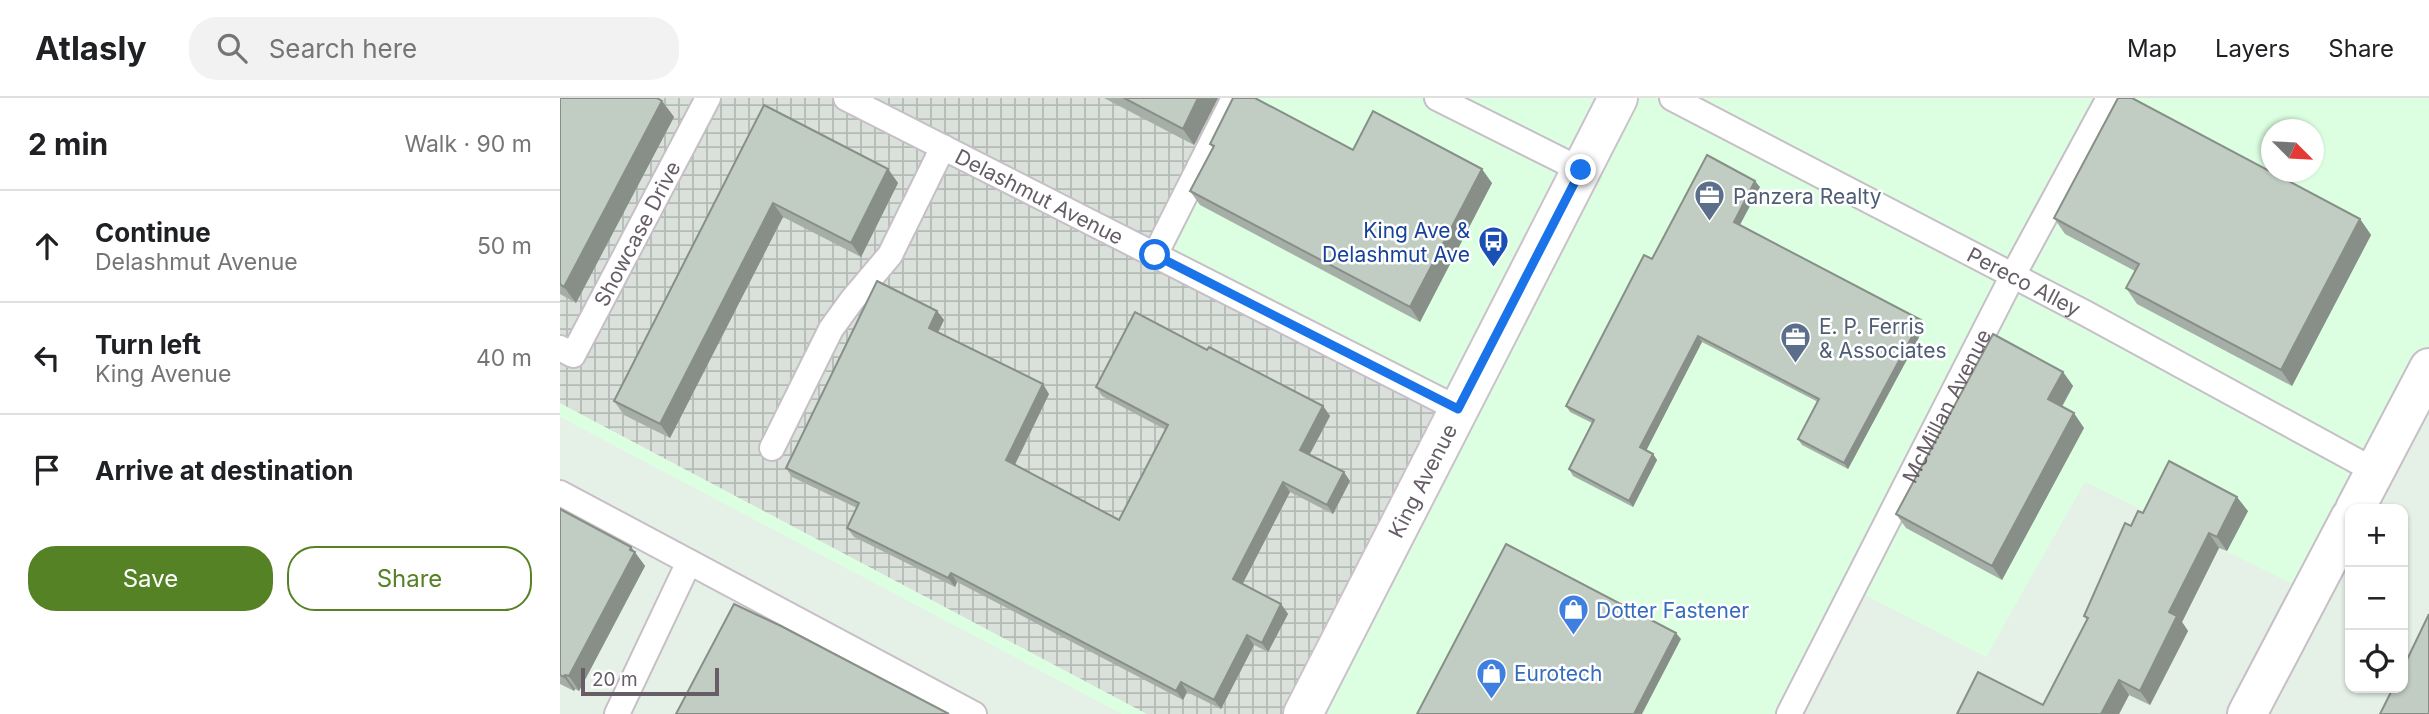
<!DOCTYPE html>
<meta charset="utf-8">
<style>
:root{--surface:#fff;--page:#f2f2f2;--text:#202124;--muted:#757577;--line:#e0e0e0;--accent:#558224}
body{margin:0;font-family:Inter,sans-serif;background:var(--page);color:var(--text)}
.controls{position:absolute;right:21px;bottom:21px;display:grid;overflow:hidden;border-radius:14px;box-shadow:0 2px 5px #0004}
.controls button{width:63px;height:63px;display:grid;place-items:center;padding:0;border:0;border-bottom:2px solid var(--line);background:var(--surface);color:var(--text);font:35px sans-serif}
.compass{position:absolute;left:1701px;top:21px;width:63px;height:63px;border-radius:50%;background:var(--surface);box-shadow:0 2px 5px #0004;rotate:114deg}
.scale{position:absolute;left:21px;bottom:18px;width:138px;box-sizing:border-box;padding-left:7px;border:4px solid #665d67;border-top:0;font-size:19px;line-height:24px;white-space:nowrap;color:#665d67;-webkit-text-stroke:5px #fff;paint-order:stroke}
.stop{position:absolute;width:21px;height:21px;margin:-16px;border:5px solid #1a73e8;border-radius:50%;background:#fff}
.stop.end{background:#1a73e8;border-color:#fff;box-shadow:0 2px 7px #0008}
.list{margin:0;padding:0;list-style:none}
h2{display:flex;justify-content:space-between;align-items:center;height:91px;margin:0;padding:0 28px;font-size:30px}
h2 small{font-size:23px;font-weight:400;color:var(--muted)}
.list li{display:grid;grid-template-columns:46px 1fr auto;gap:21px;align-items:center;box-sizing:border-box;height:112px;padding:0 28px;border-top:2px solid var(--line)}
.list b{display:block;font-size:26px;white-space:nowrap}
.list p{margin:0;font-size:23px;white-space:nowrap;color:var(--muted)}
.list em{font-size:23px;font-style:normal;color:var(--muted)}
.actions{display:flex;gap:14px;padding:21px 28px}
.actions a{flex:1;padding:16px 0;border:2px solid var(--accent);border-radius:28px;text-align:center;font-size:24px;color:var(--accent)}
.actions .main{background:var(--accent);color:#fff}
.icon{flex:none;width:38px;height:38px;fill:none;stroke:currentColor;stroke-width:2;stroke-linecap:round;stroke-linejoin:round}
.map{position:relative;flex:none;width:1869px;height:616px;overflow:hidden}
header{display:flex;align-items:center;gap:42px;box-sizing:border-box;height:98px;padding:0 35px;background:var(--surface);border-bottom:2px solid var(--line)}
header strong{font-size:33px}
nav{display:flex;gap:38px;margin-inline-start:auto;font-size:24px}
.search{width:490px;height:63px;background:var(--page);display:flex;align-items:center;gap:18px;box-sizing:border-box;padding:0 24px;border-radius:28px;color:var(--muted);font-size:26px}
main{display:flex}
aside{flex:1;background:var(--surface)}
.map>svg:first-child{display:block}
</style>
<header>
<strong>Atlasly</strong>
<div class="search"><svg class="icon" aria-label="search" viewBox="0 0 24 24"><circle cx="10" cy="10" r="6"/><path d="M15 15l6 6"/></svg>Search here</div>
<nav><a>Map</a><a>Layers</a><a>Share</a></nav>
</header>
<main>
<aside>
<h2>2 min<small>Walk · 90 m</small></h2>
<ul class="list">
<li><svg class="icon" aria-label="ahead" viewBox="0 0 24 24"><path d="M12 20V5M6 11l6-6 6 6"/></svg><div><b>Continue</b><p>Delashmut Avenue</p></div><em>50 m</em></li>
<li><svg class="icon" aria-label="left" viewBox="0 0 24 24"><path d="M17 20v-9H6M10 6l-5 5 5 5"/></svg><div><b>Turn left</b><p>King Avenue</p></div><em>40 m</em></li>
<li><svg class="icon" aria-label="arrive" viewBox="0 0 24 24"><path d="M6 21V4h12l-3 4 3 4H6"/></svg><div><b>Arrive at destination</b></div></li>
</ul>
<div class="actions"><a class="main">Save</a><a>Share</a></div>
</aside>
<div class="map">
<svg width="1869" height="616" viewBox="0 0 1869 616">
<defs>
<pattern id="industrial-grid" width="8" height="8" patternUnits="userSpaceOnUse" patternTransform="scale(1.75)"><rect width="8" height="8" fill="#d9e1da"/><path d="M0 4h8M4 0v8" fill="none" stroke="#b4bab5"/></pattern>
</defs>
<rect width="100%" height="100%" fill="#e5f0e7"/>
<!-- commercial -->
<g fill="#dcffe1" fill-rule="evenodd">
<path d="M665 0H1869V262L1749 494 1525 384 1426 559 1297 493 1236 616H722L876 311 583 165ZM1712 32H1754V74H1712Z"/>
<path d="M0 305 587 616H562L0 319Z"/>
</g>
<!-- industrial -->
<path fill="url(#industrial-grid)" d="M0 0H665L583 165 876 311 722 616H587L0 305Z"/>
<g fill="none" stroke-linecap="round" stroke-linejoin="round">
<defs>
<g id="lane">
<path id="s1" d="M286 0 898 311"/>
<path d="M877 0 1021 72"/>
<path id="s2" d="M1112 0 1525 215 1815 373"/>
<path d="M595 157 674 0"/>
<path id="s3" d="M0 250 13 257 148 0"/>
<path d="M212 350 271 231 292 202 330 157 383 49"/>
<path d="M0 395 414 616"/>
<path d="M57 616 129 464"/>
<path id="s4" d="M1229 616 1452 179 1549 0"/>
</g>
<g id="street">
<path d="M1795 411 1869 270"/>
<path d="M1687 616 1790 420"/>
</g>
<g id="secondary">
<path id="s5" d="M743 616 1058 0"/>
</g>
</defs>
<!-- lane casing -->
<use href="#lane" stroke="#c7bfc7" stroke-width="28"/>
<!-- street casing -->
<use href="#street" stroke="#c7bfc7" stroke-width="42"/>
<!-- secondary casing -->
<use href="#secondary" stroke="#cbc1cb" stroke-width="42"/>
<!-- lane -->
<use href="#lane" stroke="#fff" stroke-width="24"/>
<!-- street -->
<use href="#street" stroke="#fff" stroke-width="38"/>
<!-- secondary -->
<use href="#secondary" stroke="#fff" stroke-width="38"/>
</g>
<!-- wall -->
<g fill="#a6afa7">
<path d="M0 0 102 3 114 19 16 205 0 196Z"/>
<path d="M544 0H658L634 47Z"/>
<path d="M204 7 328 71 338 85 301 159 223 119 110 340 64 317 54 303Z"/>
<path d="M650 46 793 52 932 85 860 224 640 107 630 93 653 50Z"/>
<path d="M1200 89 1180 127 1361 222 1365 228 1288 371 1242 347 1238 341 1258 304 1142 244 1086 352 1093 356 1097 362 1073 409 1013 378 1009 371 1032 325 1010 314 1006 308 1092 161Z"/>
<path d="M1494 120 1800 121 1811 137 1732 288 1577 206 1566 190 1575 173 1505 136Z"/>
<path d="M377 213 384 222 378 235 489 296 455 367 559 422 606 332 542 298 536 289 647 252 763 308 770 318 750 356 790 383 773 416 730 394 682 486 721 506 728 516 708 554 694 547 661 611 627 594 623 602 397 484 395 489 294 439 287 430 297 410 232 379 226 370Z"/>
<path d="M1503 274 1513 288 1502 309 1524 330 1442 482 1346 430 1336 416Z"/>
<path d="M0 411 71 449 85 468 19 593 15 591 14 593 0 586Z"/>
<path d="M1688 413 1667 453 1659 450 1622 524 1628 533 1590 607 1569 597 1559 616H1397L1483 607 1527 522 1524 518 1571 428 1583 415Z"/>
</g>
<!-- shaded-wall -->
<g fill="#878f88">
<path d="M638 0H658L634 47 623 31Z"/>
<path d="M102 3 114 19 16 205 4 189Z"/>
<path d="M328 71 338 85 301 159 291 145Z"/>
<path d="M922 71 932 85 860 224 850 209Z"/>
<path d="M1195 83 1200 89 1178 130 1174 124Z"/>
<path d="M213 105 223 119 110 340 100 326Z"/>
<path d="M1800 121 1811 137 1732 288 1721 272Z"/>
<path d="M377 213 384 222 375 240 369 230Z"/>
<path d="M1361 222 1365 228 1288 371 1284 365Z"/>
<path d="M1138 238 1142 244 1085 355 1080 349Z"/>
<path d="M1503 274 1513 288 1498 315 1488 301Z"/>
<path d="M483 286 489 296 452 372 446 362Z"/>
<path d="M763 308 770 318 747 361 740 352Z"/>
<path d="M1514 315 1524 330 1442 482 1432 468Z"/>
<path d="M1093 356 1097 362 1073 409 1069 403Z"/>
<path d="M784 374 790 383 773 416 767 407Z"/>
<path d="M723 384 730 394 680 491 673 481Z"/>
<path d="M1677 399 1688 413 1667 453 1657 439Z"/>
<path d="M1649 435 1659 450 1622 524 1628 533 1590 607 1580 593 1609 514Z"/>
<path d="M71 449 85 468 19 593 9 578Z"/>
<path d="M391 475 397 484 395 489 388 480Z"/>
<path d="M721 506 728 516 708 554 702 545Z"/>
<path d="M1116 535 1121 541 1082 616H1074Z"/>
<path d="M687 537 694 547 661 611 654 602Z"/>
<path d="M5 577 15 591 14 593 4 579Z"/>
<path d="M1559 582 1569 597 1559 616H1541Z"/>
<path d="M621 584 627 594 623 602 616 593Z"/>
</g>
<!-- building -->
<g fill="#c1ccc2" stroke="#878f88" stroke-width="2">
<path d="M0 0H97L102 3 4 189 0 186Z"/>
<path d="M564 0H638L623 31Z"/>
<path d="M673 0H695L793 52 813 13 922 71 850 209 630 93 654 48 650 46Z"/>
<path d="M1558 0H1572L1800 121 1721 272 1566 190 1579 166 1494 120Z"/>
<path d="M204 7 328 71 291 145 213 105 100 326 54 303Z"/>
<path d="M1147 57 1195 83 1174 124 1361 222 1284 365 1238 341 1259 301 1138 238 1080 349 1093 356 1069 403 1009 371 1034 322 1006 308 1084 157 1092 161Z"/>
<path d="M317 183 377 213 369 230 483 286 446 362 559 422 608 327 536 289 575 214 647 252 649 249 763 308 740 352 784 374 767 407 723 384 673 481 721 506 702 545 687 537 654 602 621 584 616 593 391 475 388 480 287 430 299 405 226 370Z"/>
<path d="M1433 236 1503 274 1488 301 1514 315 1432 468 1336 416Z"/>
<path d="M1609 363 1677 399 1657 439 1649 435 1609 514 1617 518 1580 593 1559 582 1541 616H1397L1418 574 1483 607 1528 520 1524 518 1565 425 1571 428 1578 413 1583 415Z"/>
<path d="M0 411 71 449 70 452 75 454 9 578 5 577 4 579 0 577Z"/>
<path d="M946 446 1116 535 1074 616H857Z"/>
<path d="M174 506 221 528 389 616H116Z"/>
<path d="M1869 516V616H1820L1833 590H1843V570Z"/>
</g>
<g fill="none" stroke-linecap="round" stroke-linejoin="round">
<!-- route -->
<path stroke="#1a73e8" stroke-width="9" d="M595 157 898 311 1021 72"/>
</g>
<!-- icons -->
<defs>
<symbol id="office-pin" viewBox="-11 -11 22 30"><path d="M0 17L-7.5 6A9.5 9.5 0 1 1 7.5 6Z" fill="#5c6f8a" stroke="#fff"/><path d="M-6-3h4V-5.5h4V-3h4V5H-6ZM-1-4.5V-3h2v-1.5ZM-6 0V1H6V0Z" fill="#fff"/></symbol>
<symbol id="bus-pin" viewBox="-11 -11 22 30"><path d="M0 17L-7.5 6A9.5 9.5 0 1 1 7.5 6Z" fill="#1a4fb4" stroke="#fff"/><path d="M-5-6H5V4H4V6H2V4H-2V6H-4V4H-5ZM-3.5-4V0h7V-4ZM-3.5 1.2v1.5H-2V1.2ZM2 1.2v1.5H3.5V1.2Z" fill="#fff"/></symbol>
<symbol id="shop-pin" viewBox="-11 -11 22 30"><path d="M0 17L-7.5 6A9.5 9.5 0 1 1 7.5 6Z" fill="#3f7fe0" stroke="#fff"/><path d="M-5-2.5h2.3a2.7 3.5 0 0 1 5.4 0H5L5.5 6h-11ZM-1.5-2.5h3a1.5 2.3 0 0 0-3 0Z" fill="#fff"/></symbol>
</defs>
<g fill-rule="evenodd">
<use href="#office-pin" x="1132" y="80" width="35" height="47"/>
<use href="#bus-pin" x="916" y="126" width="35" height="47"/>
<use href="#office-pin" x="1218" y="222" width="35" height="47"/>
<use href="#shop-pin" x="996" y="494" width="35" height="47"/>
<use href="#shop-pin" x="914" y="558" width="35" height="47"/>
</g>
<g text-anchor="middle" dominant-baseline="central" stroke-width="5" stroke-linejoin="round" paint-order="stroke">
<!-- street labels -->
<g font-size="21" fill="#665d67" stroke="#fff">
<text stroke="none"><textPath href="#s1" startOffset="217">Delashmut Avenue</textPath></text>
<text stroke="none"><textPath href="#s3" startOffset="152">Showcase Drive</textPath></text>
<text stroke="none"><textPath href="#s2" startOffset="397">Pereco Alley</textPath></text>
<text stroke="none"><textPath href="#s4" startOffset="346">McMillan Avenue</textPath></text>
<text stroke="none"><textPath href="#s5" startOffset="262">King Avenue</textPath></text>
</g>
<!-- service labels -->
<g font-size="21" fill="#4e5e75" stroke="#fff" text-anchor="start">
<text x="1173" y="98">Panzera Realty</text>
<text x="1259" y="228">E. P. Ferris<tspan x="1259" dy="24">&amp; Associates</tspan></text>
</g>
<!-- transit labels -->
<g font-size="21" fill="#164399" stroke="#fff" text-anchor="end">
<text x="910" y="132">King Ave &amp;<tspan x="910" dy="24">Delashmut Ave</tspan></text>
</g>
<!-- shop labels -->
<g font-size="21" fill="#366cbe" stroke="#fff" text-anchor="start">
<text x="1036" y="512">Dotter Fastener</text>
<text x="954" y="575">Eurotech</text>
</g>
</g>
</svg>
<div class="controls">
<button>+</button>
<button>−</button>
<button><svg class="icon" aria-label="locate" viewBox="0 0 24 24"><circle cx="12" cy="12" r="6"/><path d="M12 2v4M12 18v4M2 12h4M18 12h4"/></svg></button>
</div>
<svg class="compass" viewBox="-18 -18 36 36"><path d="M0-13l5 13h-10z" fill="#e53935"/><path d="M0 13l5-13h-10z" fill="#757577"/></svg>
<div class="scale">20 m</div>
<div class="stop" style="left:595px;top:157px"></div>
<div class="stop end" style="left:1021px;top:72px"></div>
</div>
</main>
